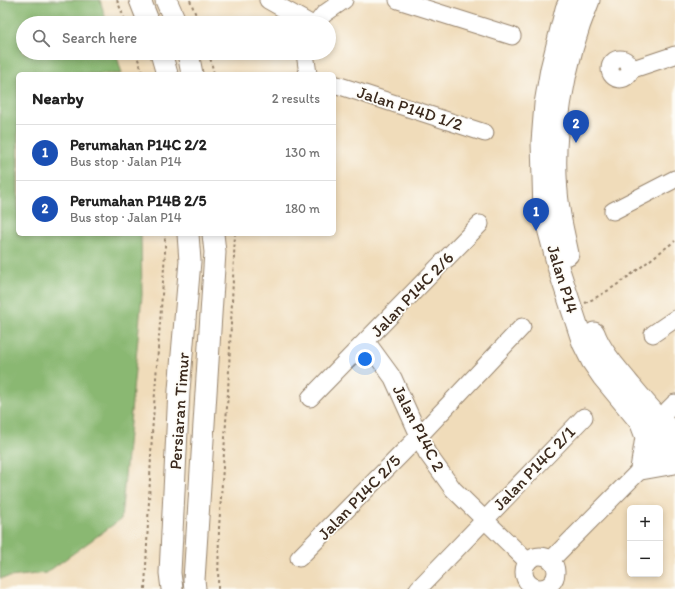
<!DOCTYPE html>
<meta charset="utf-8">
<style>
:root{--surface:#fff;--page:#f2f2f2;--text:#222;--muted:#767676;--line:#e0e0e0;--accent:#0f766e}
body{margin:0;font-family:Itim,sans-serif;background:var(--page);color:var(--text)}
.controls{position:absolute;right:12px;bottom:12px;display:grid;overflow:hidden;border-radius:6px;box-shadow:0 2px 6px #0003}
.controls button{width:36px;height:36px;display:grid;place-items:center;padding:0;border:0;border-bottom:1px solid var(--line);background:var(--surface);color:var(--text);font:20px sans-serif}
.you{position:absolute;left:365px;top:359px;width:14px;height:14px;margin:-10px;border:3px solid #fff;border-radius:50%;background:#1a73e8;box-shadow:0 0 0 6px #1a73e833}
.badge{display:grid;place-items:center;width:26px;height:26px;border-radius:50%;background:var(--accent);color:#fff;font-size:13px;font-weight:700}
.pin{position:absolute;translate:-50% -33px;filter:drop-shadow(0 1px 2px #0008)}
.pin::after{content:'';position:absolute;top:21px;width:14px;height:12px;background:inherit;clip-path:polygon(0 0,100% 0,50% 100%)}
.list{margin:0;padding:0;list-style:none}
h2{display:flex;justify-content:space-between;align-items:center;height:52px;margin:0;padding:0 16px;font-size:17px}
h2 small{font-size:13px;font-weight:400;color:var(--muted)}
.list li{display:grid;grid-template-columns:26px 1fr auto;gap:12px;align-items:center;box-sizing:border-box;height:56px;padding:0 16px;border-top:1px solid var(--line)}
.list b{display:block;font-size:15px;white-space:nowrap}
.list p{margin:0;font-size:13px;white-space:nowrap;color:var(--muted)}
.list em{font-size:13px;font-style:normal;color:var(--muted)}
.icon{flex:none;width:22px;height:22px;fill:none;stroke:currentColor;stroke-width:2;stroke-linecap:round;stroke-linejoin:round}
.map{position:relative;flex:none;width:675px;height:589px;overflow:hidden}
.search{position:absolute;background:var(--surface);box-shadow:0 2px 6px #0003;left:16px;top:16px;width:320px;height:44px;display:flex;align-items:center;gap:10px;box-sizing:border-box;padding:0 14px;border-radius:22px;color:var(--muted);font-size:15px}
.panel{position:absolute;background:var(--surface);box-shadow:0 2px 6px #0003;left:16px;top:72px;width:320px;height:164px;border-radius:6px}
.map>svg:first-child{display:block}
</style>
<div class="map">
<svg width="675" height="589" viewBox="0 0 675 589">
<rect width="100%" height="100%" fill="#fdfcf7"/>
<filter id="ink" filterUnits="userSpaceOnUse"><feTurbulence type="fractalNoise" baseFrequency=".025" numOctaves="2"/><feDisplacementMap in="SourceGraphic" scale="8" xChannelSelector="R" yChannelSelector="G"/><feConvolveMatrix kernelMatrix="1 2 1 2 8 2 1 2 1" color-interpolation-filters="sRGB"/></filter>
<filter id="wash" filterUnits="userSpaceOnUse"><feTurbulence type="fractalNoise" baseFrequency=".012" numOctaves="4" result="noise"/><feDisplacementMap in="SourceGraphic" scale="16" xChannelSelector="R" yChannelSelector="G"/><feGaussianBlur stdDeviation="0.9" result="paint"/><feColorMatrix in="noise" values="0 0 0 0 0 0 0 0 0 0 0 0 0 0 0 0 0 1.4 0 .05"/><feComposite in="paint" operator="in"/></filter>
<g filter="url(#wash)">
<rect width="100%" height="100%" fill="#f0dcba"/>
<!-- forest -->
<path fill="#8ab872" stroke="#627148" d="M0 0H100L107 23H23V53H116L122 74H18V234H141L142 295 121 519 46 573 0 578Z"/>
</g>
<g filter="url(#ink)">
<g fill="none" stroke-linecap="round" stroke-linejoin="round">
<defs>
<g id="minor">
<path d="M268 0 309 23"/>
<path d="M398 0 512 36"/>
<path d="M317 23 324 14 344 0"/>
<path d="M305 53 308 74"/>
<circle cx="620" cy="69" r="10"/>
<path d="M630 70 675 55"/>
<path d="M334 84 485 133"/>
<path d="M613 211 675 179"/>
<path d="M653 334 675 319"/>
<path d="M366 341 393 378 427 453 453 489 528 562"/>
<path d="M310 398 480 224"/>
<path d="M668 410 675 403"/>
<circle cx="540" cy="572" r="16"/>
<path d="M299 558 419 436 522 327"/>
<path d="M551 560 641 469 674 438"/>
<path d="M418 589 584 417"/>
</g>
<g id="major">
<path d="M140 0 149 23"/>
<path d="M166 0 176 23"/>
<path d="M570 0 566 9 551 69 545 104 542 142 544 213 559 270 583 343 592 361 603 377 646 429 665 447 675 455"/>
<path d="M161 53 167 74"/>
<path d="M188 53 192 74"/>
<path d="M568 254C565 239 561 224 559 209 549 141 563 63 589 0"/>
<path d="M594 333C601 352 616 368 629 384 644 402 658 419 675 435"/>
<path d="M640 421 646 437 641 469 675 463"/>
<path d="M172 589 170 573 179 390 190 261 188 234"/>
<path d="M195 589 194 580 215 252 213 234"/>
</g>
</defs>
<!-- minor casing -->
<use href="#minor" stroke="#96836c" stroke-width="19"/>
<!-- major casing -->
<use href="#major" stroke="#96836c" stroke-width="23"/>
<!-- path -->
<g stroke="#96836c" stroke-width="2" stroke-dasharray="3 3" stroke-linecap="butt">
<path d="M117 0 126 23"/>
<path d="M190 0 199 23"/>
<path d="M136 53 143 74"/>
<path d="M209 53 214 74"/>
<path d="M585 303C618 288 646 262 675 241"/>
<path d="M145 589 152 434 165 253V234"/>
<path d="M218 589 219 528 228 392 235 234"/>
</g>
<!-- minor -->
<use href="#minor" stroke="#fff" stroke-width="17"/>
<!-- major -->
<use href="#major" stroke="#fff" stroke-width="21"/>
</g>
</g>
<g text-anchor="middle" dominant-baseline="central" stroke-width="3.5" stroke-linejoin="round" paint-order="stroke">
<!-- street labels -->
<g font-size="17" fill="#3b2a1e" stroke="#fdfcf7">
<text transform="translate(410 108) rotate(18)">Jalan P14D 1/2</text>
<text transform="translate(563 279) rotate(73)">Jalan P14</text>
<text transform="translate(412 294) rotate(-46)">Jalan P14C 2/6</text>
<text transform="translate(179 411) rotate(-86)">Persiaran Timur</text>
<text transform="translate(419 428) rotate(63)">Jalan P14C 2</text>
<text transform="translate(534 468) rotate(-46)">Jalan P14C 2/1</text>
<text transform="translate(359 497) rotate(-46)">Jalan P14C 2/5</text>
</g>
</g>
</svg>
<div class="controls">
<button>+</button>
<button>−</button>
</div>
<div class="you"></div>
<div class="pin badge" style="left:536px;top:231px;background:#1a4fb4">1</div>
<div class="pin badge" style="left:576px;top:143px;background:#1a4fb4">2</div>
<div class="search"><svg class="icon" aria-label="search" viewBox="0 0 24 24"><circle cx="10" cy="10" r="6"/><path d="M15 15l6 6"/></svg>Search here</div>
<section class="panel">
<h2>Nearby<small>2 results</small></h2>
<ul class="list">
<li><span class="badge" style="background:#1a4fb4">1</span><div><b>Perumahan P14C 2/2</b><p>Bus stop · Jalan P14</p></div><em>130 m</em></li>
<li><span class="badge" style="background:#1a4fb4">2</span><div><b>Perumahan P14B 2/5</b><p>Bus stop · Jalan P14</p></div><em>180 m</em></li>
</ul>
</section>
</div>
